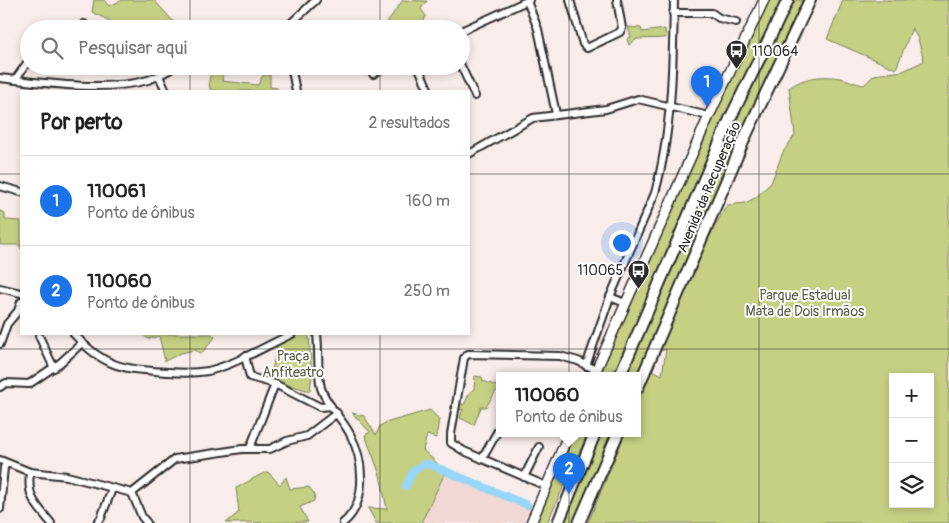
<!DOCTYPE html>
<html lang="pt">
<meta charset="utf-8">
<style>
:root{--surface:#fff;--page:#f2f2f2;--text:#222;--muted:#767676;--line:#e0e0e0;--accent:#1a73e8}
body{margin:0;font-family:Pangolin,sans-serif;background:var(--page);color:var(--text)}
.controls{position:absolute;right:15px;bottom:15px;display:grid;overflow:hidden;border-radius:0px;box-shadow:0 2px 8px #0003}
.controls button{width:45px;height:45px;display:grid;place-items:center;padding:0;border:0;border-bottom:1px solid var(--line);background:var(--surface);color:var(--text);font:25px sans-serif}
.you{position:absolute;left:621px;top:242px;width:18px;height:18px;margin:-12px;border:4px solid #fff;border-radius:50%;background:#1a73e8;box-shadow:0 0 0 8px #1a73e833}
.badge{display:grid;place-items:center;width:32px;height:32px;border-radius:50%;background:var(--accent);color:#fff;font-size:16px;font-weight:700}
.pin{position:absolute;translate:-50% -41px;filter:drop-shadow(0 1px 2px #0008)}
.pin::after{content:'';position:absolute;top:26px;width:18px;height:15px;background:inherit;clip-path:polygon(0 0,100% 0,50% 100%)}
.popup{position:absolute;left:496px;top:372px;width:145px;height:65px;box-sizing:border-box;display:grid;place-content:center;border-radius:0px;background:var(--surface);filter:drop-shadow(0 1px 4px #0005);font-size:16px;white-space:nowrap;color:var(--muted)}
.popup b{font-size:19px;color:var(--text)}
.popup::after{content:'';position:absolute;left:50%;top:100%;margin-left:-10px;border:10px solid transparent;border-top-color:var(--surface)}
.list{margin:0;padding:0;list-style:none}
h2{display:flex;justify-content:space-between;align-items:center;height:65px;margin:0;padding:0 20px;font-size:21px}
h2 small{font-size:16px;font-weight:400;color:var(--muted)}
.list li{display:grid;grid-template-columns:32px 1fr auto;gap:15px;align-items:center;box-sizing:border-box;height:90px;padding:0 20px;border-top:1px solid var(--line)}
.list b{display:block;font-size:19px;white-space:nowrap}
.list p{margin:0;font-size:16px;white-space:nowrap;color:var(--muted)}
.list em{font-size:16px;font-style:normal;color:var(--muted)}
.icon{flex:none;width:28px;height:28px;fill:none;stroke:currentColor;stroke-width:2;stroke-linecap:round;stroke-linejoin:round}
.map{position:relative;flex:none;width:949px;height:523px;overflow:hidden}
.search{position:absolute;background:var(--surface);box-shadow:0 2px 8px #0003;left:20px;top:20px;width:450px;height:55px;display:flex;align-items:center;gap:12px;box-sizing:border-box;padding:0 18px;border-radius:28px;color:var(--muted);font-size:19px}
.panel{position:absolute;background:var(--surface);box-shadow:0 2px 8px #0003;left:20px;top:90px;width:450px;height:245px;border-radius:0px}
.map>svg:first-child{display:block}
</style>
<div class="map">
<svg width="949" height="523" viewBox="0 0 949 523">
<rect width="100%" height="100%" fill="#f9edeb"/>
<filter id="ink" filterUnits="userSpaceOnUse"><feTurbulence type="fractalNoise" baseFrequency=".02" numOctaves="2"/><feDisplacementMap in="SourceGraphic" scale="10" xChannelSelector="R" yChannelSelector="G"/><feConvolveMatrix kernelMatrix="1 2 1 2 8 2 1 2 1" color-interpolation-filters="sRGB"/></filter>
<g filter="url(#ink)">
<!-- built -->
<path fill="#f2d8d4" d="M446 471 531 509 524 523H421Z"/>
<!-- green -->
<g fill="#c5d083" stroke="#787e57" fill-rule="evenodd">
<path d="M94 0H104L109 6 123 0H154L180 29H111L110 21 92 12Z"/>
<path d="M403 0 427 1 421 9 426 16 423 23 405 26 400 23 398 29H382Z"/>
<path d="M769 0H783L613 375H598L726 89Z"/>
<path d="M792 0H806L749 115 638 377V375H624L738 110Z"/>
<path d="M843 0H949V523H588L625 433H638V403L651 369 662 375 666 349 658 352C679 302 699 252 727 205L745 203 755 198 771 183 783 152 795 135 789 88C803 77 823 75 840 78 848 79 855 84 864 85L874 75 903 71 924 61 918 39 912 28 896 69 827 39ZM893 377H930V504H893Z"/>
<path d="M628 27 641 28 642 32 665 29 666 38 637 39 629 45 627 39 631 37Z"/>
<path d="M218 67 223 75 222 81 258 85 263 75H270V87L277 88V91H211C207 80 209 73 218 67Z"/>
<path d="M0 211 5 213V220L21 221V249L20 245H0Z"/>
<path d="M142 334H212L215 337 201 354 195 350 181 353 165 361 159 336 148 339Z"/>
<path d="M297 334 307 335 309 337 312 374 310 391 270 380 277 346Z"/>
<path d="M475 376 482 377 483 381 500 387V391H496L486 407H481L474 425 460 418 463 409 457 410 459 402 464 405 470 392 474 389Z"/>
<path d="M430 410 439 419 436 438 427 435 423 450 438 464 444 475 421 523H376L368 508 387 509 380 475 365 435 370 432 352 413 364 416 376 435 380 426 385 423Z"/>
<path d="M574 433H588L547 523H536Z"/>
<path d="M599 433H613L574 523H561Z"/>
<path d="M268 472 280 485 286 477 290 489 309 487 315 495 314 501 300 507 308 522 226 523 239 512 236 488C247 483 255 476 268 472Z"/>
</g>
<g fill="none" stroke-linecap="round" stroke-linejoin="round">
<!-- canal -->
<path stroke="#96d6f8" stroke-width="8" d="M406 486 413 471 426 463 527 505"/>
<defs>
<g id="minor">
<path d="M570 0 583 44 587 48 620 32 622 28 617 0"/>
<path d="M527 1 538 29 556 114"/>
<path d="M673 13H712L719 18 736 22"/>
<path d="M77 29 84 24"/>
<path d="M263 29 289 25 316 0"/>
<path d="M461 31 529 0"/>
<path d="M291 66 296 91"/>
<path d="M418 66 429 91"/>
<path d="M461 66 475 96"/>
<path d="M373 74 385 66"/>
<path d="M159 76 166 91"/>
<path d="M0 78C43 83 107 92 148 80 158 77 167 71 176 66"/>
<path d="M15 80 29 60"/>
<path d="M469 154 533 118 606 109 638 99 709 116"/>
<path d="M0 186 21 192"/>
<path d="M0 288 21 293"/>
<path d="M610 297 625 303"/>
<path d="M74 334C105 369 125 369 169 372 182 373 195 373 208 371 237 364 265 346 292 334"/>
<path d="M317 334C319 351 317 371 321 388 326 405 342 418 350 434 364 460 368 503 343 523"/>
<path d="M39 336 54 368"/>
<path d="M0 344 7 324 18 311 21 302"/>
<path d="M245 356 250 377 275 384 320 407 331 406"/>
<path d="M586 366 610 297 655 193C672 131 673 64 674 0"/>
<path d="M0 387 6 383 29 384 60 363 82 343"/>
<path d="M250 448 275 384"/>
<path d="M482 459 500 427"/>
<path d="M0 460 30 472 67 476 132 493 175 459 242 449H270L287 441 307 436 337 413"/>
<path d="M30 472C27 498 35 503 51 523"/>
<path d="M524 477 539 447"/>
<path d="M546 486 464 451 451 443V434L464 358 468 354 560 356 578 361 596 370"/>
<path d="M132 493 142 517 147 523"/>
<path d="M0 509 4 467 7 464"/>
<path d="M97 523 101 518 112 489"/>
</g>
<g id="secondary">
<path d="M594 375 709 116 764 0"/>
<path d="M531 523 569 433"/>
</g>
<g id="trunk">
<path d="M620 375 730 119 788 0"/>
<path d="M638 387 746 135 810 0"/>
<path d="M558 523 595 433"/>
<path d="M579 523 618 433"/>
</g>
</defs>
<!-- minor casing -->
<use href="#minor" stroke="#2b2b2b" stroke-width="10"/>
<!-- secondary casing -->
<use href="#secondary" stroke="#2b2b2b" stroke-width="12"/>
<!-- trunk casing -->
<use href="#trunk" stroke="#2b2b2b" stroke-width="14"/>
<!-- minor -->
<use href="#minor" stroke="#fff" stroke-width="6"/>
<!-- secondary -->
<use href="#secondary" stroke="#fff" stroke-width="9"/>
<!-- trunk -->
<use href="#trunk" stroke="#fff" stroke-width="10"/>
</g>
</g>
<!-- grid -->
<path fill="none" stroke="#2b2b2b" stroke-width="1" stroke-opacity="0.55" d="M190 0V29M380 0V29M569 0V523M759 0V523M190 66V91M380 66V91M0 174H21M469 174H949M190 334V523M380 334V523M0 349H949"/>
<!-- icons -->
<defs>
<symbol id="bus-pin" viewBox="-11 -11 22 30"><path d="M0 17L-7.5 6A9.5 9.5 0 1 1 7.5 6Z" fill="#2b2b2b" stroke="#fff"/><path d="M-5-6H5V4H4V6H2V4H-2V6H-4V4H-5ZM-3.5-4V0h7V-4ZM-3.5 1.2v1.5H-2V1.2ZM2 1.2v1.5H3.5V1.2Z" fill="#fff"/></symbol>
</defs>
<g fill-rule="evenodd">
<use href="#bus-pin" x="724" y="38" width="25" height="34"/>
<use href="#bus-pin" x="626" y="258" width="25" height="34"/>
</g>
<g text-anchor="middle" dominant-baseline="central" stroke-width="4" stroke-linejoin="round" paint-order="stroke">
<!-- poi labels -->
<g font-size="14" fill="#2b2b2b" stroke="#fff" text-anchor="start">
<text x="752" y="51">110064</text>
<text x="623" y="270" text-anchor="end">110065</text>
</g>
<!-- street labels -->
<g font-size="14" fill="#2b2b2b" stroke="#fff">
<text transform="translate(709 187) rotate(-67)">Avenida da Recuperação</text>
</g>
<!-- park labels -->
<g font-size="14" fill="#595d45" stroke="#fff">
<text x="805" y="295">Parque Estadual<tspan x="805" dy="16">Mata de Dois Irmãos</tspan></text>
<text x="293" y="356">Praça<tspan x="293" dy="16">Anfiteatro</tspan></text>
</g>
</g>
</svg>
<div class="controls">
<button>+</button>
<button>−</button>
<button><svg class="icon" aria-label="layers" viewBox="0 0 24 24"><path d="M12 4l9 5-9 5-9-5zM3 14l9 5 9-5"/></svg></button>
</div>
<div class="you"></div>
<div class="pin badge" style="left:707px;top:107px">1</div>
<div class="pin badge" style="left:569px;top:494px">2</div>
<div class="popup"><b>110060</b>Ponto de ônibus</div>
<div class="search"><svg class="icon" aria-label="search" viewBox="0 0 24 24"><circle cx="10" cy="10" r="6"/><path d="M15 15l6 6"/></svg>Pesquisar aqui</div>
<section class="panel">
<h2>Por perto<small>2 resultados</small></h2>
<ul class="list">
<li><span class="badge">1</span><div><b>110061</b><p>Ponto de ônibus</p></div><em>160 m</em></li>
<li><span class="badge">2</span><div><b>110060</b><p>Ponto de ônibus</p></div><em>250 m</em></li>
</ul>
</section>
</div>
